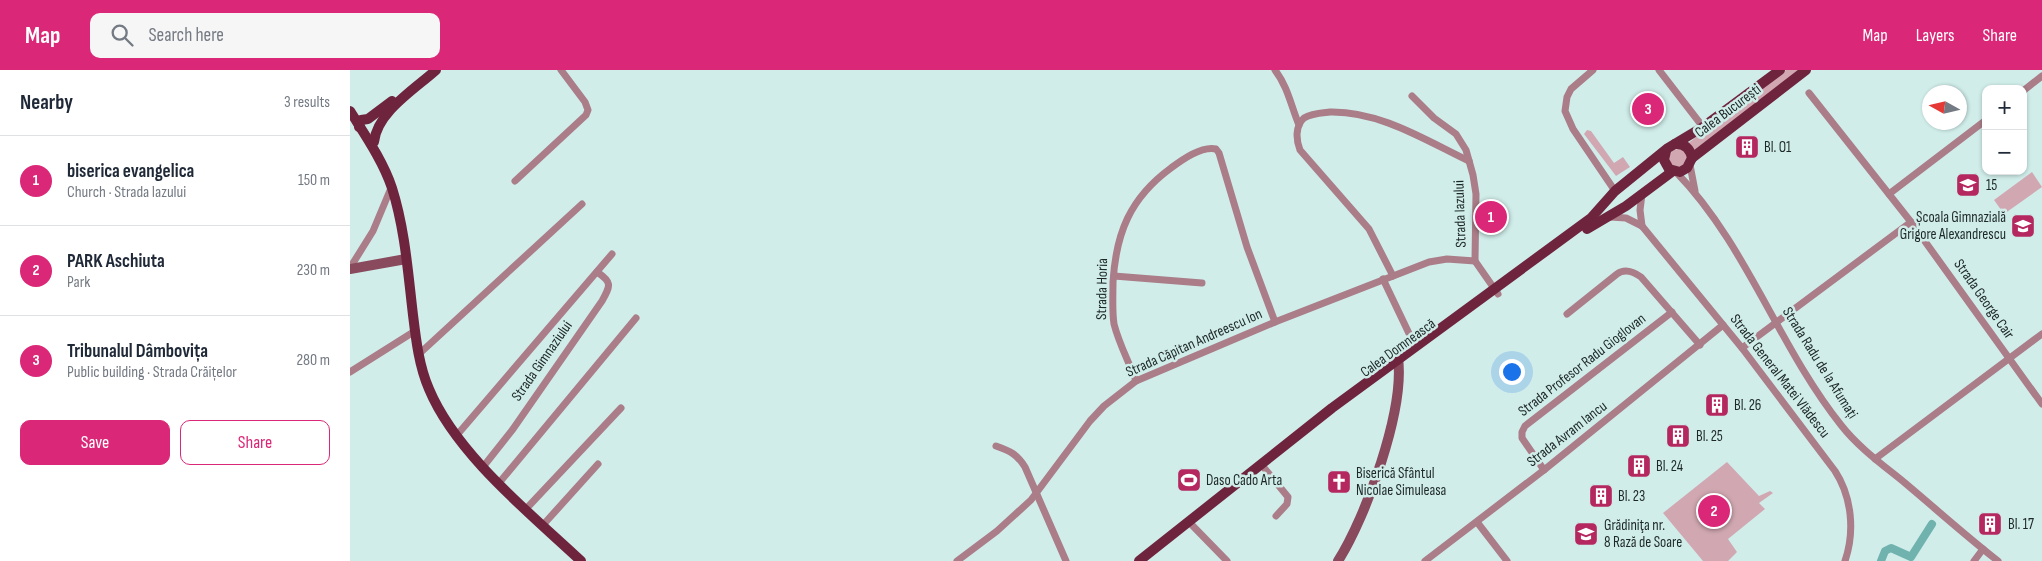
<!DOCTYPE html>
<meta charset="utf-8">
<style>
:root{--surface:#fff;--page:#f6f6f7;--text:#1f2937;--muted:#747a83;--line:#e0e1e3;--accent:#db2777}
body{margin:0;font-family:"Sofia Sans Condensed",sans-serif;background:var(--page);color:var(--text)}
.controls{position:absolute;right:15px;top:15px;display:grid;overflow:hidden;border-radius:10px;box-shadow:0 1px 4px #0004}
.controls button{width:45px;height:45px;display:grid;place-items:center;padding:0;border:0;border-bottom:1px solid var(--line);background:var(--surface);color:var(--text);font:25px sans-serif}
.compass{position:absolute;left:1572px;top:15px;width:45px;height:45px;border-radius:50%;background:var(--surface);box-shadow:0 1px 4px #0004;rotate:278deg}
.you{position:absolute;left:1161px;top:301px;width:18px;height:18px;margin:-12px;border:4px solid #fff;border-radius:50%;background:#1a73e8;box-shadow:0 0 0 8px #1a73e833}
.badge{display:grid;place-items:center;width:32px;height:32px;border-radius:50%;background:var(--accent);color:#fff;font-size:16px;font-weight:700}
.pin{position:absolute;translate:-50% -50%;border:2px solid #fff;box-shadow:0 1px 5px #0006}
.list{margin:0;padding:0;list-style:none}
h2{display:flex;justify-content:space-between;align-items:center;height:65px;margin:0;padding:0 20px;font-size:21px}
h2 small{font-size:16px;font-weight:400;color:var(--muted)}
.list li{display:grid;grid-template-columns:32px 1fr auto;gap:15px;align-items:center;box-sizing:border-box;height:90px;padding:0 20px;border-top:1px solid var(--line)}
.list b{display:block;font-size:19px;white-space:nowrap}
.list p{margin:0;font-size:16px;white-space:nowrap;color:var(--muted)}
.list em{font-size:16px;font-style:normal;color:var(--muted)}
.actions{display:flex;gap:10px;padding:15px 20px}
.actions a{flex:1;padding:11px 0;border:1px solid var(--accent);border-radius:10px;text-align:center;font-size:18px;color:var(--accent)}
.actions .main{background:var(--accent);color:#fff}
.icon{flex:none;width:28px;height:28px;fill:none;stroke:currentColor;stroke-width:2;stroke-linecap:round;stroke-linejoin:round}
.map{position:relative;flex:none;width:1692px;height:491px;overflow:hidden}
header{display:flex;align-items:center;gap:30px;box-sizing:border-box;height:70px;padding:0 25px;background:var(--accent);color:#fff}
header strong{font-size:24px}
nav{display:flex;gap:28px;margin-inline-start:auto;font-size:18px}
.search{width:350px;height:45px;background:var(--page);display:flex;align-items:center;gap:12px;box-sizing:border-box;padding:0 18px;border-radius:10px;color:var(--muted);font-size:19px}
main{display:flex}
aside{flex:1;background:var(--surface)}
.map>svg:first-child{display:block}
</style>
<header>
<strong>Map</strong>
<div class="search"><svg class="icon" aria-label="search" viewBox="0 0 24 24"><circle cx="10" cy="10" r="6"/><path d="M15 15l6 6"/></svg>Search here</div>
<nav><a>Map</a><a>Layers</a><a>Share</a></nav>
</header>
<main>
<aside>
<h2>Nearby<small>3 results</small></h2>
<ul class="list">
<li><span class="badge">1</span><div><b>biserica evangelica</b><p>Church · Strada Iazului</p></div><em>150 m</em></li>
<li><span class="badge">2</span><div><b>PARK Aschiuta</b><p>Park</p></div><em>230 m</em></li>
<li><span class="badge">3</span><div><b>Tribunalul Dâmbovița</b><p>Public building · Strada Crăițelor</p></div><em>280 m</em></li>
</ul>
<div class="actions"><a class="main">Save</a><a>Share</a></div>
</aside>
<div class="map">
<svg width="1692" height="491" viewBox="0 0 1692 491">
<rect width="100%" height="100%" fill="#d0edea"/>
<!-- green -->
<g fill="#d1a8b2">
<path d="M1436 0H1450L1343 81 1337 74Z"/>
<path d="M1237 60 1241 61 1264 93 1273 87 1280 97 1266 106 1234 64Z"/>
<circle cx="1328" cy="88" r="9"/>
<path d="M1682 102 1692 117 1654 144 1644 130Z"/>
<path d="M1377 392 1409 426 1420 421 1423 423 1409 433 1415 439 1378 469 1387 482 1378 491H1353L1313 443Z"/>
</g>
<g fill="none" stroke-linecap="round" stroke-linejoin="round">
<!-- canal -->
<path stroke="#70b2ae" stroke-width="8" d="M1531 491 1535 481 1541 478 1561 487 1582 454"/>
<!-- street -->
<g stroke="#aa7d88" stroke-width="7">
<path d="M925 0C938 17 941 36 949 55"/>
<path d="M1243 0 1221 19 1217 27 1215 41 1223 59 1265 121"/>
<path d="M1309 0 1353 57"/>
<path d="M1673 21 1692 6"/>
<path d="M1459 23 1561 152 1692 334"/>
<path d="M1062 26 1084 48 1106 64 1116 80 1123 105 1126 124 1125 191 1148 224"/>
<path d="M1340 95 1345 121"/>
<path d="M1326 102C1397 175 1428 276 1491 355 1509 378 1533 395 1555 413 1586 439 1616 466 1648 491"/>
<path d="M165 111 236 45 238 40 235 32 211 0"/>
<path d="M1539 124 1636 50"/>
<path d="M1260 147 1276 148 1292 156 1392 278 1485 401C1502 427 1505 462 1495 491"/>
<path d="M1292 156 1290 140 1292 124"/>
<path d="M0 198 23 161 41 118"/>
<path d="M764 206 852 213"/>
<path d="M1043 206 1019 159 950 80C946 70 945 56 954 48 962 43 971 43 980 42 1030 41 1075 70 1119 91"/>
<path d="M1033 209 1065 276"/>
<path d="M1217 244 1267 204C1275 198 1284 202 1291 207L1350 275"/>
<path d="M1392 278 1561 152"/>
<path d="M69 284 232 134"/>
<path d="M0 302 65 261"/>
<path d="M786 311C779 292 769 274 764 254 762 241 763 226 763 212 766 163 780 128 821 98 832 90 851 76 866 79L869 83 897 177 925 252"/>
<path d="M107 365 262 184"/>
<path d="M646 376C660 381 667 384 675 397L716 491"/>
<path d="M1525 389 1692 264"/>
<path d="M133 397 163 359 252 231C261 215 262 212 247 202"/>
<path d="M915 399 938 427 937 434 926 446"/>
<path d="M1194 400 1172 368V362L1175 356 1322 242"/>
<path d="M149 413 286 248"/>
<path d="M176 439 271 338"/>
<path d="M839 452 877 491"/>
<path d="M1127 452 1157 491"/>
<path d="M193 455 248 394"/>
<path d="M607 491 647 461 681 430 740 351 754 336 786 311 925 252 1079 192 1097 189 1125 191"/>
<path d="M1075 491 1194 400 1373 255"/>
<path d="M1624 491 1633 479"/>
</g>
<!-- secondary -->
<g stroke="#894a5d" stroke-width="10">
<path d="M0 199 56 189"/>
<path d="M988 491C1016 447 1055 340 1048 288"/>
</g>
<!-- primary -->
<g stroke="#6f243e" stroke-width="10">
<path d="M0 41C15 65 33 91 42 118 55 159 58 203 63 245 66 270 69 296 79 319 106 384 181 444 231 491"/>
<path d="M9 57 11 50 18 49 42 31"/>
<path d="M24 72C27 42 65 19 86 0"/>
<path d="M1316 81 1314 90 1319 99 1330 102 1337 98 1342 88C1340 78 1334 73 1325 74"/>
<path d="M1342 88 1456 0"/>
<path d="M1237 159 1276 136 1323 101"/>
<path d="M789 491 982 338 1241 148 1265 121 1318 78 1353 57 1430 0"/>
</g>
</g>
<!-- icons -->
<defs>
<symbol id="building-square" viewBox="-11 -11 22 22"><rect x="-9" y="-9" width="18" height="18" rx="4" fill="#b4275f" stroke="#d0edea"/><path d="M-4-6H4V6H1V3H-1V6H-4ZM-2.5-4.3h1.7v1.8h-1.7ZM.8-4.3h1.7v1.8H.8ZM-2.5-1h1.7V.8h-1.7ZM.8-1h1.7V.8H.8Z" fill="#fff"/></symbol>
<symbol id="school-square" viewBox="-11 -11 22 22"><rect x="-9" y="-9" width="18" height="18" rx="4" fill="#b4275f" stroke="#d0edea"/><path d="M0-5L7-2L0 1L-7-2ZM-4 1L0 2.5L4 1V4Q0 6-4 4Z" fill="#fff"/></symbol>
<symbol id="stadium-square" viewBox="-11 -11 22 22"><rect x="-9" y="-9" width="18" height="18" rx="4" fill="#b4275f" stroke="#d0edea"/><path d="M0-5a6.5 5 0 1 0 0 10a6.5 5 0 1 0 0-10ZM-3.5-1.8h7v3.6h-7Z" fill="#fff"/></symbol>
<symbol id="church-square" viewBox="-11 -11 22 22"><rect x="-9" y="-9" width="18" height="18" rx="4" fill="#b4275f" stroke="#d0edea"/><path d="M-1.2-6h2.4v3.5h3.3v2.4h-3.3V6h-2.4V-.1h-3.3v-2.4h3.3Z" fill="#fff"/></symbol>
</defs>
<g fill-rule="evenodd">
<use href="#building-square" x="1383" y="63" width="28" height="28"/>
<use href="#school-square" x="1604" y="101" width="28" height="28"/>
<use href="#school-square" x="1659" y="142" width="28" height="28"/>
<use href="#building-square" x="1353" y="321" width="28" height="28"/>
<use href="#building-square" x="1314" y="352" width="28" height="28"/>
<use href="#building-square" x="1275" y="382" width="28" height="28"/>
<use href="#stadium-square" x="825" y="396" width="28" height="28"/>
<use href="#church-square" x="975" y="398" width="28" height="28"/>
<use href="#building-square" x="1237" y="412" width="28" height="28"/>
<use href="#building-square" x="1626" y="440" width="28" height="28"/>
<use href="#school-square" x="1222" y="450" width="28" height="28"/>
</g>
<g text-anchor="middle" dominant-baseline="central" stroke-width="5" stroke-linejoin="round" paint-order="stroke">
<!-- street labels -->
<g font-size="15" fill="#1d2827" stroke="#d0edea">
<text transform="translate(1378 41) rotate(-37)">Calea București</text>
<text transform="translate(1110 144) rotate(-92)">Strada Iazului</text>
<text transform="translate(752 219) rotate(-89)">Strada Horia</text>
<text transform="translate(1634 229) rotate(55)">Strada George Cair</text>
<text transform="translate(844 273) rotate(-24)">Strada Căpitan Andreescu Ion</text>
<text transform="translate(1048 278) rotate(-36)">Calea Domnească</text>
<text transform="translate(192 291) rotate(-55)">Strada Gimnaziului</text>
<text transform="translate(1470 293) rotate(58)">Strada Radu de la Afumați</text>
<text transform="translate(1232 295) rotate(-38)">Strada Profesor Radu Gioglovan</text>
<text transform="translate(1430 306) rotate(52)">Strada General Matei Vlădescu</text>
<text transform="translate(1217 364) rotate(-38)">Strada Avram Iancu</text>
</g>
<!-- poi labels -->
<g font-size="15" fill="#1d2827" stroke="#d0edea" text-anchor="start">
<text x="1414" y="77">Bl. O1</text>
<text x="1636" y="115">15</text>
<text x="1656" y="147" text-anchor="end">Școala Gimnazială<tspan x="1656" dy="17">Grigore Alexandrescu</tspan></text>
<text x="1384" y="335">Bl. 26</text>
<text x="1346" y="366">Bl. 25</text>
<text x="1306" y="396">Bl. 24</text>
<text x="1006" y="403">Biserică Sfântul<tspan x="1006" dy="17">Nicolae Simuleasa</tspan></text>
<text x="856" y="410">Daso Cado Arta</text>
<text x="1268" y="426">Bl. 23</text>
<text x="1658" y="454">Bl. 17</text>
<text x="1254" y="455">Grădiniţa nr.<tspan x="1254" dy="17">8 Rază de Soare</tspan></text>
</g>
</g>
</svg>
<div class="controls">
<button>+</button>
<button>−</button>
</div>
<svg class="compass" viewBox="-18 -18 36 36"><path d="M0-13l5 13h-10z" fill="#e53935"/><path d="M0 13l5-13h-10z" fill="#747a83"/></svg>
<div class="you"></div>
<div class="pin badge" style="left:1141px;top:147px">1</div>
<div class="pin badge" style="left:1364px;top:441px">2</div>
<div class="pin badge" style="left:1298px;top:39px">3</div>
</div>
</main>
